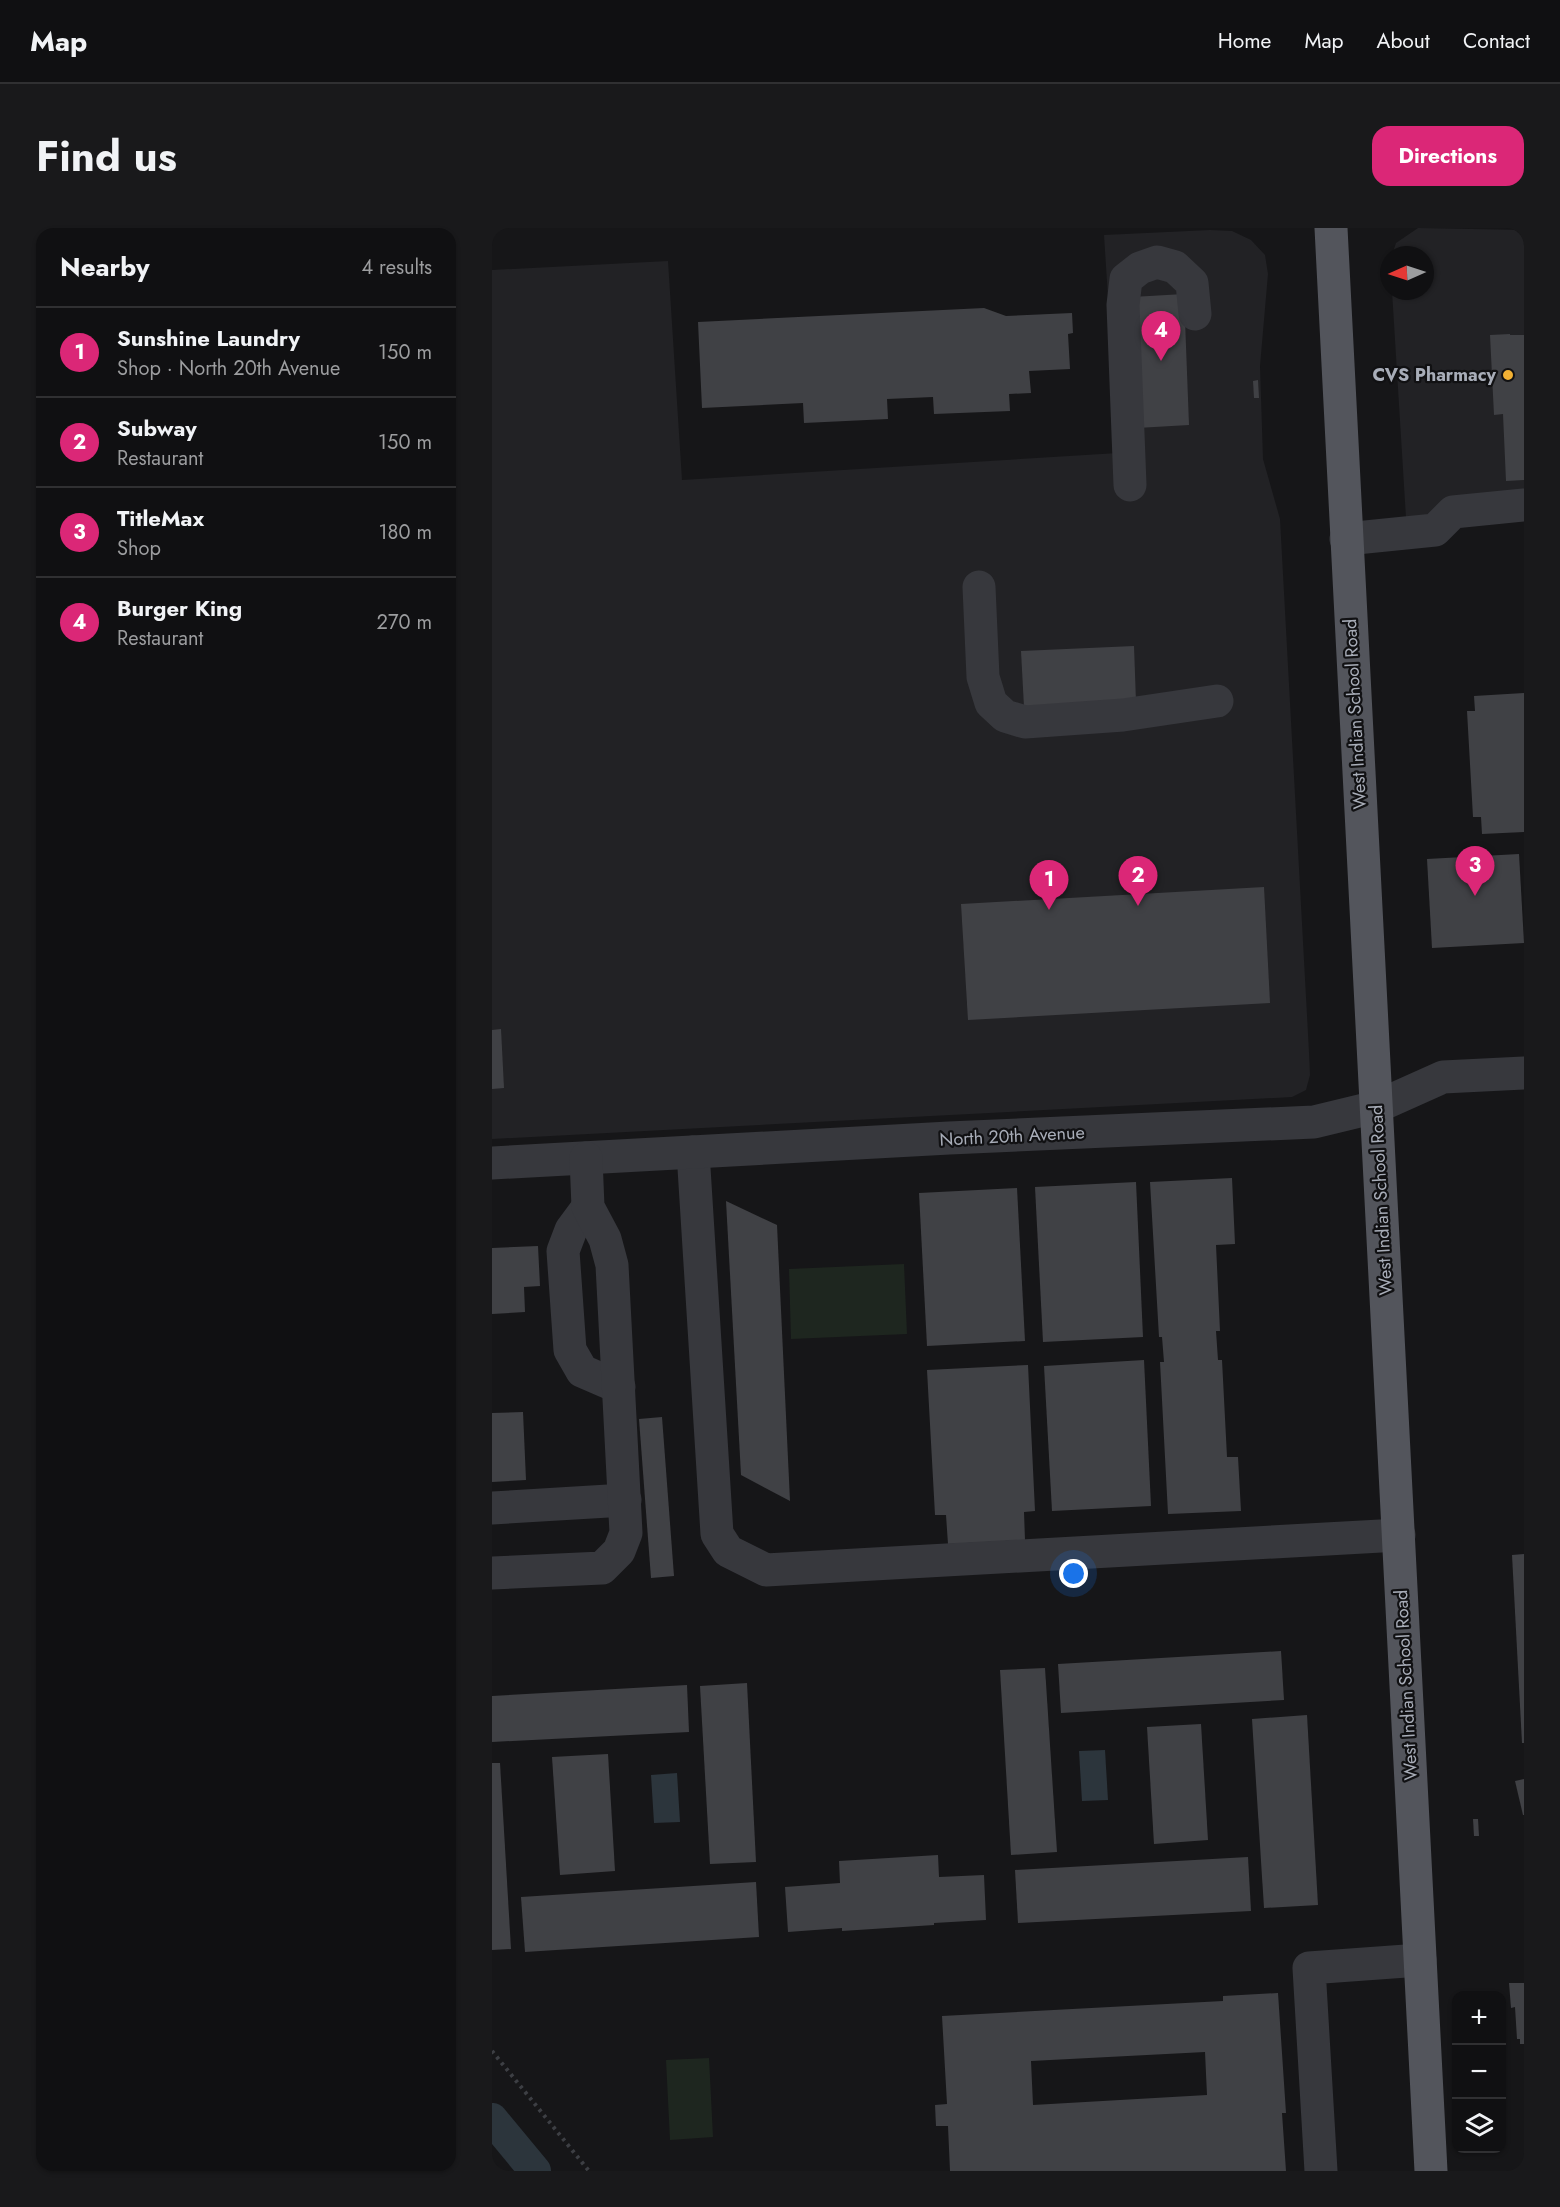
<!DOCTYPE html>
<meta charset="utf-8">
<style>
:root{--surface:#101012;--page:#19191b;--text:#f1f3f6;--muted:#9c9d9f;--line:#303032;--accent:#db2777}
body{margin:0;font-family:Jost,sans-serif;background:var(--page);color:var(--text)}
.controls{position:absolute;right:18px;bottom:18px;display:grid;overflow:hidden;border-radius:12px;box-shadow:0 2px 4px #0004}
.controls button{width:54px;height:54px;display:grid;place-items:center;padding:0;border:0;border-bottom:2px solid var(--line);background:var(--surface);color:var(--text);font:30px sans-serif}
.compass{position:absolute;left:888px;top:18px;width:54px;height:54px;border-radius:50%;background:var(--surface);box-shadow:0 2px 4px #0004;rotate:267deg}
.you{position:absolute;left:582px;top:1346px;width:21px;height:21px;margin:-15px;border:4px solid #fff;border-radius:50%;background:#1a73e8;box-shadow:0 0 0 9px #1a73e833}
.badge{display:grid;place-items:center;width:39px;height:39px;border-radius:50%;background:var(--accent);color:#fff;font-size:20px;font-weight:700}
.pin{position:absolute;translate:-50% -50px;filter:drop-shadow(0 2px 3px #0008)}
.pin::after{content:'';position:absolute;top:32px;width:21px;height:18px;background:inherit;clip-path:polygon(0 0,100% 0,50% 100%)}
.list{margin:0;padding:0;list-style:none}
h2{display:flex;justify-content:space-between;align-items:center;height:78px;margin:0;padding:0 24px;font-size:26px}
h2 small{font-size:20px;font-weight:400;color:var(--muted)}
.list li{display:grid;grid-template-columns:39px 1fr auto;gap:18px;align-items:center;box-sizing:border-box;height:90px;padding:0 24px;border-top:2px solid var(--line)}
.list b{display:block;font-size:22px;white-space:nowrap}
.list p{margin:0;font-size:20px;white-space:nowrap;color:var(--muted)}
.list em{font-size:20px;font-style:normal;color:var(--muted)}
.icon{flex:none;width:33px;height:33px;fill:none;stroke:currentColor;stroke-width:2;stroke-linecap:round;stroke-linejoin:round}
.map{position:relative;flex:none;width:1032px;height:1943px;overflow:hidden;border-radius:18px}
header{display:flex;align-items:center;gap:36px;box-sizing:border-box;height:84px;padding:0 30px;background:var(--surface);border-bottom:2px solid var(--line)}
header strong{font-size:28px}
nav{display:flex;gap:33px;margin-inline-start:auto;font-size:21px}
.intro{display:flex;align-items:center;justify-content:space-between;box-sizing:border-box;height:144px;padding:0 36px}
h1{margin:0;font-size:42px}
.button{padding:15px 27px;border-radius:18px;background:var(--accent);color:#fff;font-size:21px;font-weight:700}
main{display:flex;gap:36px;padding:0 36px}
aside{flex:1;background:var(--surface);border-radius:18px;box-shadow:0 2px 4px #0004}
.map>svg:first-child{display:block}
</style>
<header>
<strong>Map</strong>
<nav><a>Home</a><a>Map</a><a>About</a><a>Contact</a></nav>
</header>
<div class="intro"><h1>Find us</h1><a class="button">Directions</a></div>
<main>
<aside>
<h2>Nearby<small>4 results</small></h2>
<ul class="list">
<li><span class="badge">1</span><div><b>Sunshine Laundry</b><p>Shop · North 20th Avenue</p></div><em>150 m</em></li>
<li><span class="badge">2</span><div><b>Subway</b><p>Restaurant</p></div><em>150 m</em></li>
<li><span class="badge">3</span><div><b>TitleMax</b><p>Shop</p></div><em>180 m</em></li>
<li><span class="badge">4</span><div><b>Burger King</b><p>Restaurant</p></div><em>270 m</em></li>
</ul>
</aside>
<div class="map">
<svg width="1032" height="1943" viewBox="0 0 1032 1943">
<rect width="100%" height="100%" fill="#161618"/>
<!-- built -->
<g fill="#222225">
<path d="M926 0 1032 2V284L914 290 900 63H933V27H900L904 15Z"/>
<path d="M718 2 740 3 759 12 773 27 776 46 768 138 771 231 788 291 817 824 818 847 814 862 800 869 0 911V42L176 33 190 252 626 225 612 7Z"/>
</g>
<!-- green -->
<g fill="#1e261f">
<path d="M412 1036 415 1106 299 1111 297 1041Z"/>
<path d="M217 1830 221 1909 178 1912 174 1832Z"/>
</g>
<!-- water -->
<g fill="#2c353c">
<path d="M613 1522 616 1572 590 1573 587 1523Z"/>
<path d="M185 1545 188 1594 162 1595 159 1547Z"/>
</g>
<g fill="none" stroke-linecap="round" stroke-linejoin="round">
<!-- canal -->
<path stroke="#2c353c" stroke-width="32" d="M0 1891 43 1943"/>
</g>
<!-- building -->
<g fill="#404145" fill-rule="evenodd">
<path d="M692 66 697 197 645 200 640 69Z"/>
<path d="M492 80 514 88 580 85 581 105 576 106 578 141 537 143 539 165 517 166 518 183 442 186 441 169 395 171 396 191 312 195 311 175 210 180 206 94Z"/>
<path d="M1018 106V107H1032V252L1014 253 1011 186 1002 187 998 107Z"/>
<path d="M766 152 767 170H762L761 153Z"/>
<path d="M642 418 644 474 532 479 529 423Z"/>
<path d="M1032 465V604L990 606 989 589H981L975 483H983L982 468Z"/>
<path d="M1027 626 1032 715 940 720 935 631Z"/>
<path d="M772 659 778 775 476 792 469 676Z"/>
<path d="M9 801 12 860 0 861V802Z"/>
<path d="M740 950 743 1016 724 1017 728 1103H724L726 1132H730L735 1229H746L749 1283 676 1286 668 1134H672L670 1109H667L658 954Z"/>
<path d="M644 954 651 1109 551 1114 543 959Z"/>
<path d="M525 960 533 1113 435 1118 427 965Z"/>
<path d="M234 973 285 997 298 1273 249 1247Z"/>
<path d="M46 1018 48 1058 32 1059 33 1084 0 1086V1020Z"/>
<path d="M652 1132 659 1278 560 1283 552 1138Z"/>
<path d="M536 1137 543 1283 532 1284 533 1312 456 1316 454 1287H443L435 1142Z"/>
<path d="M31 1184 34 1252 0 1254V1185Z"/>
<path d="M170 1189 182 1348 159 1350 147 1191Z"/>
<path d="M1032 1326V1515H1030L1020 1327Z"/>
<path d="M789 1423 792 1472 569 1485 566 1436Z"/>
<path d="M553 1440 565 1624 519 1627 508 1442Z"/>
<path d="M255 1455 264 1634 218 1636 208 1458Z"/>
<path d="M195 1457 197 1504 0 1514V1468Z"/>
<path d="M815 1487 826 1677 772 1680 760 1491Z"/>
<path d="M709 1496 716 1612 662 1616 655 1499Z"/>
<path d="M116 1526 123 1643 68 1647 60 1529Z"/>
<path d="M0 1535H8L19 1721 0 1722Z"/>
<path d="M1032 1551V1587H1031L1023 1553Z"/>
<path d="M981 1591H986L987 1608H982Z"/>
<path d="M446 1627 447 1649 492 1647 494 1692 442 1695V1697L350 1703V1700L296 1704 293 1659 348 1655 347 1633Z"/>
<path d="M756 1629 759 1683 526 1695 523 1642Z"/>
<path d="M264 1654 267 1709 33 1724 29 1669Z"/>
<path d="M1017 1755H1032V1816H1028V1811H1025L1023 1779 1019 1780Z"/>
<path d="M786 1765 794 1885H790L794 1943H458L456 1898H444L443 1877 455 1876 450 1788 731 1773V1768ZM713 1824 715 1867 541 1877 539 1833Z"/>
</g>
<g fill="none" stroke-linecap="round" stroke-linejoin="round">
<!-- path -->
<path stroke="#3d3f44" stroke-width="4" stroke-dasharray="3 4.5" stroke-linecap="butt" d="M0 1823 97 1943"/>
<!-- minor -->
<g stroke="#37383d" stroke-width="33">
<path d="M638 257 631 77 634 51 648 40 665 34 683 39 700 55 703 86"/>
<path d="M854 311 943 302 961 284 1032 277"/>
<path d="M487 359 491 449 499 475 513 488 533 494 631 487 725 473"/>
<path d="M201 924 225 1306 236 1323 274 1342 907 1307"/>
<path d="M0 935 457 910 822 894 884 879 951 849 1032 845"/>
<path d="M96 979 79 1002 71 1023 78 1122 90 1143 127 1159"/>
<path d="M0 1280 133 1272"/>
<path d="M0 1345 110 1340 127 1323 134 1305 120 1037 113 1011 96 979 94 930"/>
<path d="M829 1943 817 1740 928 1732"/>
</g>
<!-- major -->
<path stroke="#53555c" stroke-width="33" d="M839 0 939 1943"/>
</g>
<!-- markers -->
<circle fill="#f2b134" stroke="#111113" stroke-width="2" cx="1016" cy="147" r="6"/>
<g text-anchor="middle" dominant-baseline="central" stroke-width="4.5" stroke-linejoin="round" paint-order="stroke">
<!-- poi labels -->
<g font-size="18" font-weight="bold" fill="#a8adb8" stroke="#111113" text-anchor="end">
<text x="1004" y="147">CVS Pharmacy</text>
</g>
<!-- street labels -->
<g font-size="18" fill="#a8adb8" stroke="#111113">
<text transform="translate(863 486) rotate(-93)">West Indian School Road</text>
<text transform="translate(520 908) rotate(-3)">North 20th Avenue</text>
<text transform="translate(889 972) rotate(-93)">West Indian School Road</text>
<text transform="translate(914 1457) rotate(-93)">West Indian School Road</text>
</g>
</g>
</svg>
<div class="controls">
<button>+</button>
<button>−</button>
<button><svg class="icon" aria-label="layers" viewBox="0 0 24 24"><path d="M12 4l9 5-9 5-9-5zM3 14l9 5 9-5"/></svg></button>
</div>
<svg class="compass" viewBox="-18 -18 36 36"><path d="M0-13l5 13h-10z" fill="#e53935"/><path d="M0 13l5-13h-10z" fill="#9c9d9f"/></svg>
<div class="you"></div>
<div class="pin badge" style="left:557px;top:682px">1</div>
<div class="pin badge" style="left:646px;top:678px">2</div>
<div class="pin badge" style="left:983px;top:668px">3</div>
<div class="pin badge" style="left:669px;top:133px">4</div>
</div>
</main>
